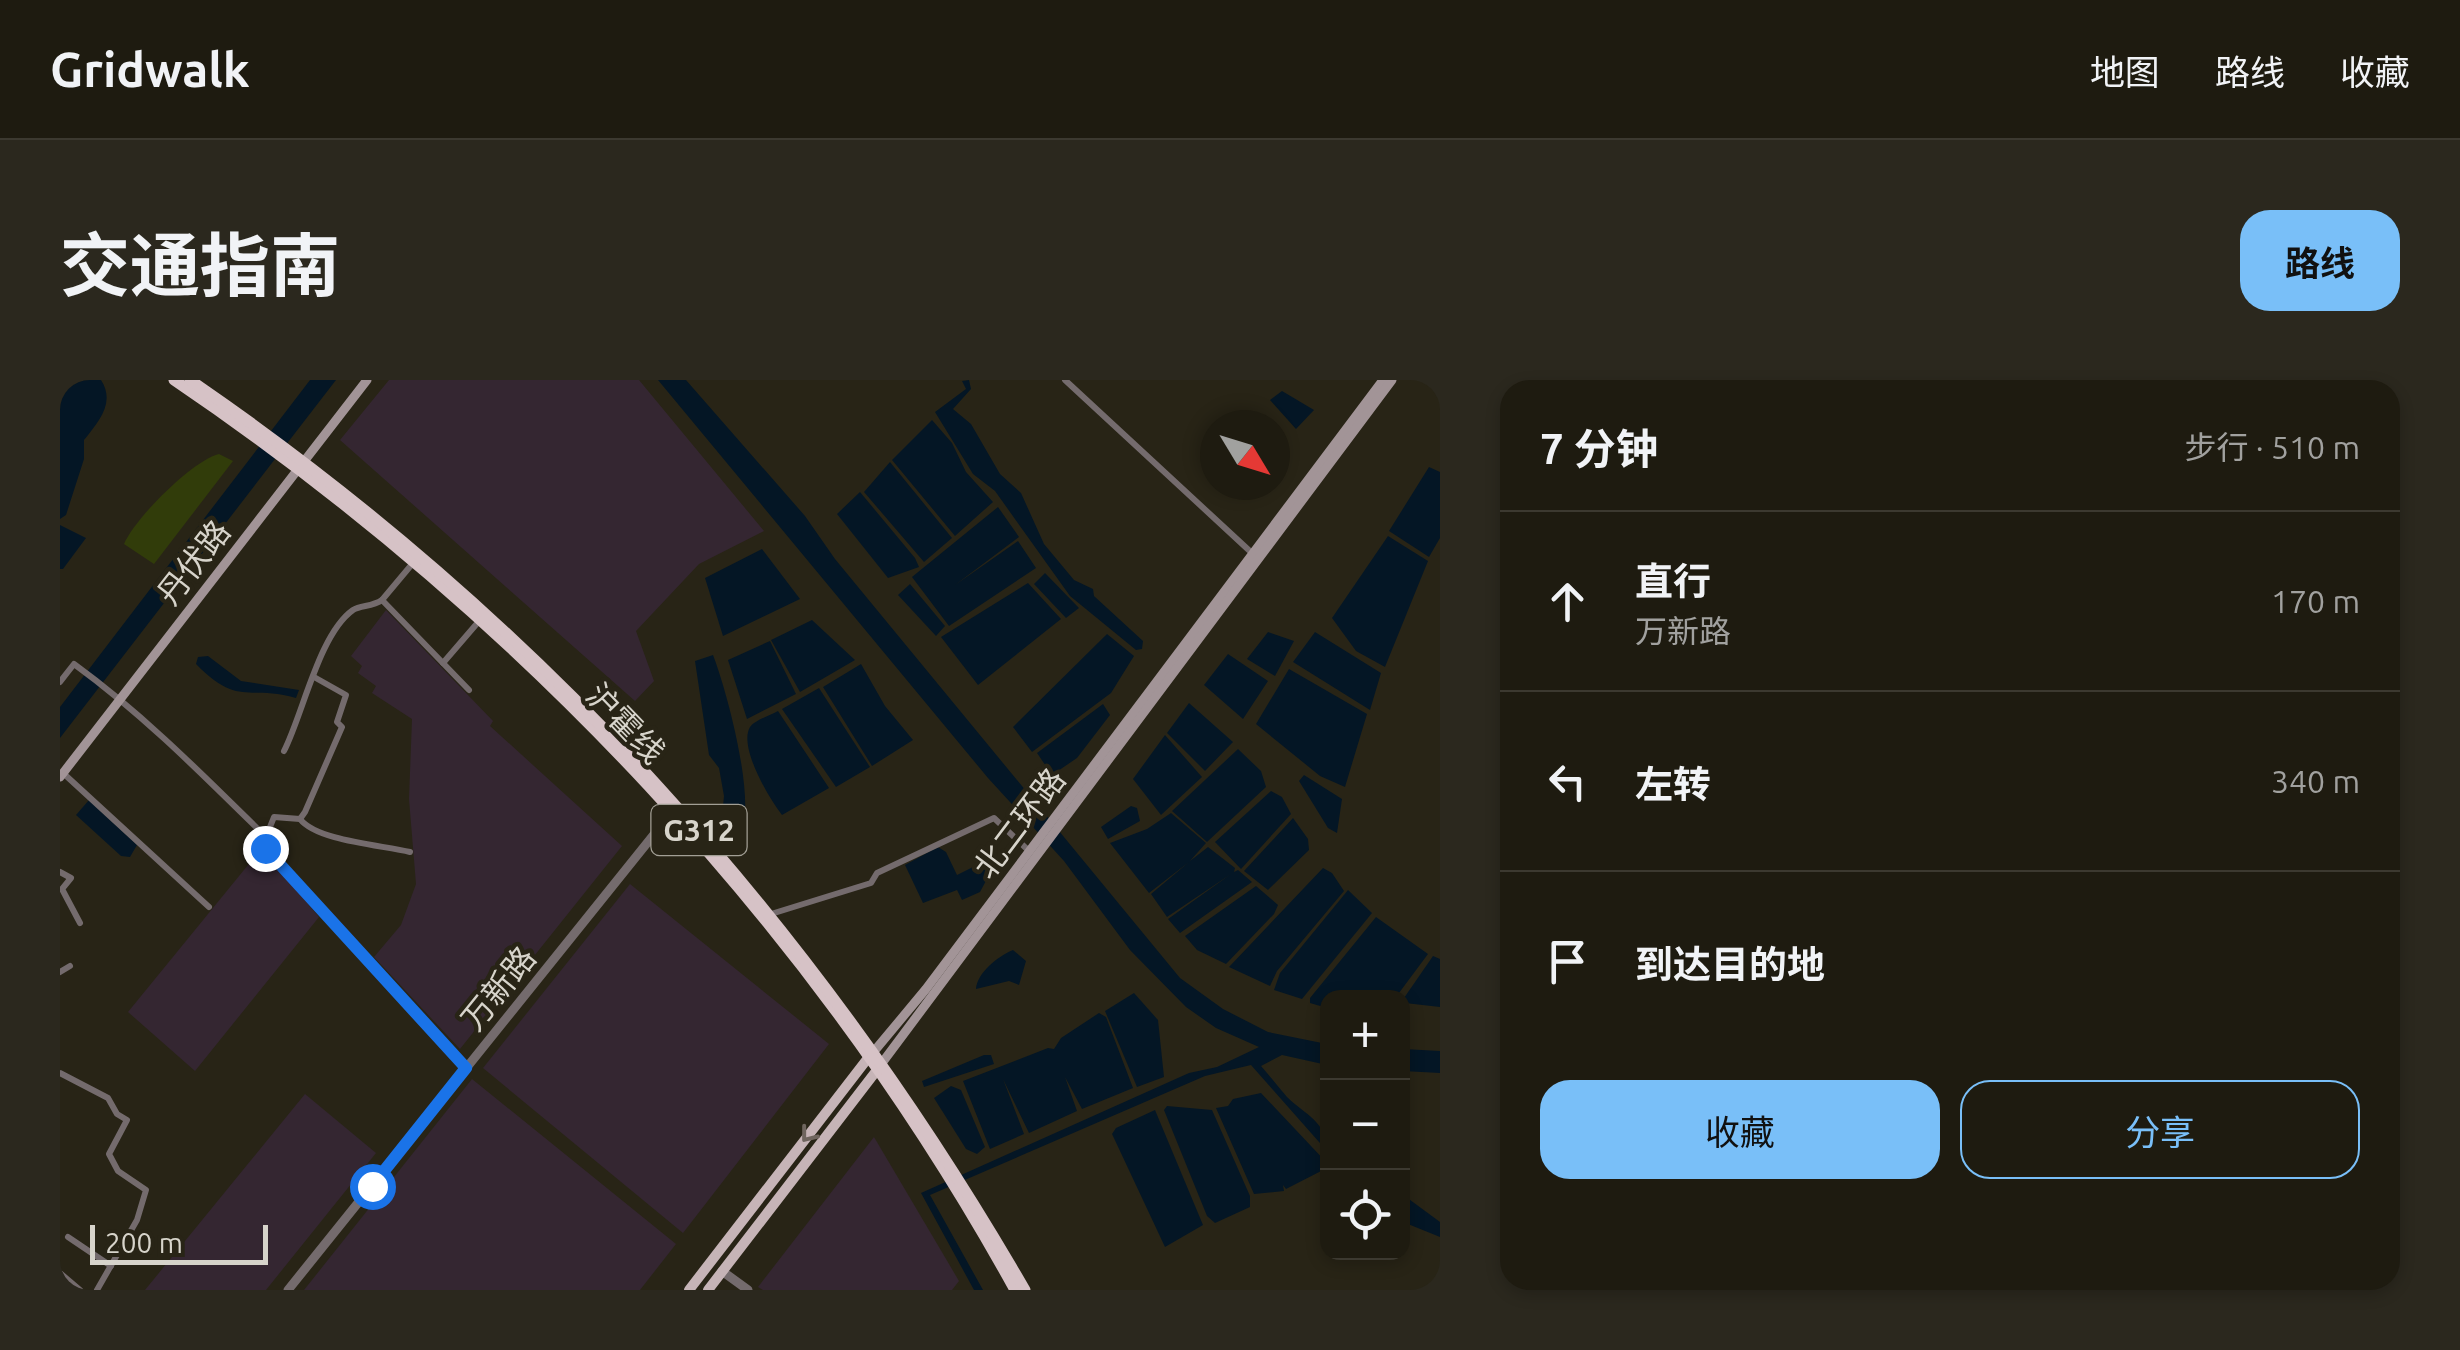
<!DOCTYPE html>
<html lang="zh">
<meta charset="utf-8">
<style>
:root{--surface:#1e1b10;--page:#2b281e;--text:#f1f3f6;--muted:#a1a19f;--line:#3c3930;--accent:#79bff8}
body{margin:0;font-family:Ubuntu,"Noto Sans SC",sans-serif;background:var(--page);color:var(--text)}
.controls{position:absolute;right:30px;bottom:30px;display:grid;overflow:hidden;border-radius:20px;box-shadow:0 5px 15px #0003}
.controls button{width:90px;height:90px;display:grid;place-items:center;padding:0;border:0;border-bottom:2px solid var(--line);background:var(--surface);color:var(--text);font:50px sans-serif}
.compass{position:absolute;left:1140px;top:30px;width:90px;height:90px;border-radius:50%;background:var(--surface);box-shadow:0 5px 15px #0003;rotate:128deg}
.scale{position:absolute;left:30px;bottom:25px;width:178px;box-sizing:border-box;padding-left:10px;border:5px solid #d7d4cb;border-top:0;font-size:28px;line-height:35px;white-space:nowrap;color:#d7d4cb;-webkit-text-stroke:8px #282416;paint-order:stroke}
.stop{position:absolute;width:30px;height:30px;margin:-22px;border:8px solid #1a73e8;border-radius:50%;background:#fff}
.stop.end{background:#1a73e8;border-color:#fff;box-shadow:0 2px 10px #0008}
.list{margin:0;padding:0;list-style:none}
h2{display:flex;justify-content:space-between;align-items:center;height:130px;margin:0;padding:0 40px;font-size:42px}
h2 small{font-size:32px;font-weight:400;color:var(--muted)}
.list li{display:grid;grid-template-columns:65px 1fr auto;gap:30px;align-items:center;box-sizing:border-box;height:180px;padding:0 40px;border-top:2px solid var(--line)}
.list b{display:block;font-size:38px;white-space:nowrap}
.list p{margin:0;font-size:32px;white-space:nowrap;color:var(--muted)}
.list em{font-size:32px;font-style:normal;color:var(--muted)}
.actions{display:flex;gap:20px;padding:30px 40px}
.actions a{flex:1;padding:22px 0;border:2px solid var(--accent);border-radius:30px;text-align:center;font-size:35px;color:var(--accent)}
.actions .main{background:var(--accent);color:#111}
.icon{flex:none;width:55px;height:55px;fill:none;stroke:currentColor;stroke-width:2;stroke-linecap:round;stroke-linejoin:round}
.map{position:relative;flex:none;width:1380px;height:910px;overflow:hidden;border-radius:30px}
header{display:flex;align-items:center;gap:60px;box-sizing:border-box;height:140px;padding:0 50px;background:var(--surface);border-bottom:2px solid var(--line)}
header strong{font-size:48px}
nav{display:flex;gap:55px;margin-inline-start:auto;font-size:35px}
.intro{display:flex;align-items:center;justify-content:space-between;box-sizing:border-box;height:240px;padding:0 60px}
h1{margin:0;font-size:70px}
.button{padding:25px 45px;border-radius:30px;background:var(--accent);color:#111;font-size:35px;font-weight:700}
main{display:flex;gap:60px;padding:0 60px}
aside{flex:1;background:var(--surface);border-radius:30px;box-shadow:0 5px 15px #0003}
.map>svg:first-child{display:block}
</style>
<header>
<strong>Gridwalk</strong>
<nav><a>地图</a><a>路线</a><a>收藏</a></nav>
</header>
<div class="intro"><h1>交通指南</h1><a class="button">路线</a></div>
<main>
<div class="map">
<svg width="1380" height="910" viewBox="0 0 1380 910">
<rect width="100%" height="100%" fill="#282416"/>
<!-- industrial -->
<g fill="#342631">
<path d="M329 0H579L704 151 639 184 576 251 594 301 575 321 280 60Z"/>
<path d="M326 230 433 341 430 346 562 466 400 669 314 577 341 545 356 504 349 419 352 339 312 313 316 306 298 293 302 286 291 276Z"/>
<path d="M201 469 259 537 135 691 68 632Z"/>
<path d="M570 504 769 664 623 853 423 688Z"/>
<path d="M412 699 616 864 580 910H244Z"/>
<path d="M245 714 316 773 206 910H85Z"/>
<path d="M814 757 899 901 892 910H703L698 907Z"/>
</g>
<!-- green -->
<path fill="#313c0a" d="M159 74 173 81 94 184 64 164C75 138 133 80 159 74Z"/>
<!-- water -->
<g fill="#041625">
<path d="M0 0H41C56 23 38 42 24 60V79L6 135 0 139Z"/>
<path d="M250 0H276L0 358V327Z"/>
<path d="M598 0H626L745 136 775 179 1120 598 1163 629 1208 652 1267 664V685L1222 675 1201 686C1210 696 1218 707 1227 717 1245 735 1267 741 1267 771L1191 685 1145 696 870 815 923 910H914L861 813 1129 693 1157 687 1199 667 1156 648 1126 627 1070 570 1004 481 928 398Z"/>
<path d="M909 0 911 9 893 29 911 44 940 94 961 113 984 164 1014 200 1033 209 1034 216 1083 261 1082 269 1076 270 1010 216 935 111 913 94 875 32 906 9 902 1Z"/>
<path d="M1222 11 1254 30 1236 49 1210 20Z"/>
<path d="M872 40 892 63 906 92 933 122 895 156 832 80Z"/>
<path d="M830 82 892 158 864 182 804 112Z"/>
<path d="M1369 87 1380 92V158L1369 177 1329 151Z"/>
<path d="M800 112 855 178 859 187 828 198 777 134Z"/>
<path d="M938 127 959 157 895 205 958 161 976 188 889 246 852 197Z"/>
<path d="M0 145 26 158 3 189H0Z"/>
<path d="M1328 156 1368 181 1325 287 1296 271 1272 238Z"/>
<path d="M702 169 740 219 663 256 645 198Z"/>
<path d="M985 193 1019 228 1006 238 974 204Z"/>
<path d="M968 203 1001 239 918 305 881 257Z"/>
<path d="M850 204 885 246 876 256 838 215Z"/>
<path d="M752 240 795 280 740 312 711 260Z"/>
<path d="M1208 252 1234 261 1215 296 1187 279Z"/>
<path d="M1255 252 1321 293 1310 330 1233 282Z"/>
<path d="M1047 254 1074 276 1051 313 972 372 953 347Z"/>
<path d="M710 261 736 314 687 339 668 280Z"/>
<path d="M1168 274 1208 301 1183 339 1144 305Z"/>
<path d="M653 275C666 308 704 442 674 466L661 446 664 416 659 388 649 375 635 281Z"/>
<path d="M148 276 181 301 239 310 236 318C189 304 179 328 136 284L138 277Z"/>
<path d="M801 284 825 326 853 360 812 386 763 307Z"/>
<path d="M1229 289 1307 334 1285 407 1260 396 1196 344Z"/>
<path d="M759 308 810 387 776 407 722 329Z"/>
<path d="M1129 323 1173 362 1145 391 1107 353Z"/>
<path d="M1043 324 1050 335 1017 378 992 395 977 373Z"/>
<path d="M718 331 769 408 722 435C710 420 678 367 690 347 695 340 711 335 718 331Z"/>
<path d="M1105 355 1142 397 1101 435 1073 399Z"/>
<path d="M1178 369 1201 391 1206 407 1147 462 1112 431Z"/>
<path d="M1244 395 1282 419 1277 453 1268 448 1239 401Z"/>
<path d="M1211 411 1222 417 1231 434 1181 489 1155 462Z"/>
<path d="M29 420 77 465 70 477 61 476 16 435Z"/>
<path d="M1071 426 1077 428 1080 441 1048 459 1041 447Z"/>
<path d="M1111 433 1146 463 1130 481 1148 467 1175 488 1174 492 1178 490 1192 502 1120 553 1108 539 1171 494 1107 537 1091 514 1129 482 1089 513 1050 463 1087 449Z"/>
<path d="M1233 438 1248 459 1249 470 1208 510 1184 491Z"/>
<path d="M878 467 886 472 897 495 931 478 936 482 920 512 902 520 897 510 863 523 845 485Z"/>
<path d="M1263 488 1272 493 1284 511 1217 591 1210 606 1169 587Z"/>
<path d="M1196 506 1218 525 1214 534 1166 584 1137 570 1125 556Z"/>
<path d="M1288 510 1312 533 1242 619 1214 610 1220 593Z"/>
<path d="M1316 537 1368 574 1336 617 1268 618 1267 628 1250 623V618Z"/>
<path d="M953 570 966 581 959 605 949 601 916 609C917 593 938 576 953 570Z"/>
<path d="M1373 576 1380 579V627L1345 623 1344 618Z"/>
<path d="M1074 613 1098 640 1104 697 1077 707 1045 631Z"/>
<path d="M1039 633 1046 637 1073 708 1022 729 1005 697 1017 731 969 753 943 699 964 754 930 769 903 701 988 668 994 669 1001 658Z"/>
<path d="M1343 669 1380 671V693L1343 691Z"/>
<path d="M924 675H931L934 684 864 707 862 701Z"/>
<path d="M891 706 901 710 925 767 917 774 906 769 874 718Z"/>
<path d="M1201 713 1267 783V788L1226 809 1223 805 1224 811 1194 814 1156 728 1168 726 1173 719Z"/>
<path d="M1107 726 1152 730 1190 816V827L1155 843 1147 836 1104 730Z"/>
<path d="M1095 730 1143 845 1105 867 1052 754 1056 748Z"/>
<path d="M1342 814 1380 842V857L1343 842Z"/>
</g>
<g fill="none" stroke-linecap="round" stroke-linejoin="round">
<!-- minor -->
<g stroke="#746b6d" stroke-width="6">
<path d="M1005 0 1193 174"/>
<path d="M353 183 322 220 409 310"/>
<path d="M383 283 420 240"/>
<path d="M0 302 14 284C84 335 144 396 206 457L205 468 406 688"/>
<path d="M224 371C243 334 259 254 293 230 301 225 312 227 322 220"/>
<path d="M3 393 149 527"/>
<path d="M240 439C257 461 321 465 350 472"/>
<path d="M206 457 214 437 240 439 245 432 282 347 277 342 286 315 254 297"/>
<path d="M0 492 11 498 2 509 20 543"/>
<path d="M711 534 811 503 817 493 934 438 969 471"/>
<path d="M0 592 10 586"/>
<path d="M0 693 48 718 57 734 67 740 49 774 58 791 86 810 77 840 37 910"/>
<path d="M8 857 51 886"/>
<path d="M0 893 20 910"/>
</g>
<!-- tertiary -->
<g stroke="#746b6d" stroke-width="9">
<path d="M662 891 688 910"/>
<path d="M228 910 612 432"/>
</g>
<!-- secondary -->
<g stroke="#a29497" stroke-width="9">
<path d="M0 397 307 0"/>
<path d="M811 675 866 609 1323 0"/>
<path d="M819 687 1332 0"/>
</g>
<!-- primary -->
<g stroke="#c6b4b7" stroke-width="10">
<path d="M629 910 808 678"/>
<path d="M648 910 817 690"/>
</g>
<!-- trunk -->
<g stroke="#d6c2c6" stroke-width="11">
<path d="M114 0C458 233 754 545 955 910"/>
<path d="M130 0C480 240 753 543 965 910"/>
</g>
</g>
<!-- one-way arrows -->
<defs><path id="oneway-chevron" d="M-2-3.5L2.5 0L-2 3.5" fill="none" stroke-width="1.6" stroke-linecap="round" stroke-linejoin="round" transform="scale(2.5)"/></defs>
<use stroke="#6f655e" href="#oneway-chevron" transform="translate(748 755) rotate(128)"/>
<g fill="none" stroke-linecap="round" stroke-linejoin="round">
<!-- route -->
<path stroke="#1a73e8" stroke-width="12" d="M205 468 406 688 312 806"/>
</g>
<g text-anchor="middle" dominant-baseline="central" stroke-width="9" stroke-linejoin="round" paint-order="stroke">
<!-- shield labels -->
<rect fill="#282416" stroke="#a29f95" stroke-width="2.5" x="591.5" y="425" width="95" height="50" rx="8"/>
<g font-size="30" font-weight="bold" fill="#d7d4cb">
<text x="639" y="450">G312</text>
</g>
<!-- street labels -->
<g font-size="32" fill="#d7d4cb" stroke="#282416">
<text transform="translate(133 182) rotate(-52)">丹伏路</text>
<text transform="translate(566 343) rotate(46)">沪霍线</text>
<text transform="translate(959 443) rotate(-53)">北二环路</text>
<text transform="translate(438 608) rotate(-51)">万新路</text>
</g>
</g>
</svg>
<div class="controls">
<button>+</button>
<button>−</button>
<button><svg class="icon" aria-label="locate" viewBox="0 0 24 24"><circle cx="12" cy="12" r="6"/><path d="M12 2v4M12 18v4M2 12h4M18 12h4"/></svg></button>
</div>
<svg class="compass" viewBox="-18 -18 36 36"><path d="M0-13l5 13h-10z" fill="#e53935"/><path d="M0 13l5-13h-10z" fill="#a1a19f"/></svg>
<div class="scale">200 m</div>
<div class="stop" style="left:312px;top:806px"></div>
<div class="stop end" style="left:205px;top:468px"></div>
</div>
<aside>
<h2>7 分钟<small>步行 · 510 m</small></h2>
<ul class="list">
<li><svg class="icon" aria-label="ahead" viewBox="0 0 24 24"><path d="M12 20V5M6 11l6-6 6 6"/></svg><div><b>直行</b><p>万新路</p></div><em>170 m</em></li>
<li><svg class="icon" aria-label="left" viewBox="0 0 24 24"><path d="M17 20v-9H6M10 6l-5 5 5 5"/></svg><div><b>左转</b></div><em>340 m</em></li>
<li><svg class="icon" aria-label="arrive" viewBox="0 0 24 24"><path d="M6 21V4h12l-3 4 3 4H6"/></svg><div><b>到达目的地</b></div></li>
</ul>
<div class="actions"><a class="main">收藏</a><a>分享</a></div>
</aside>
</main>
